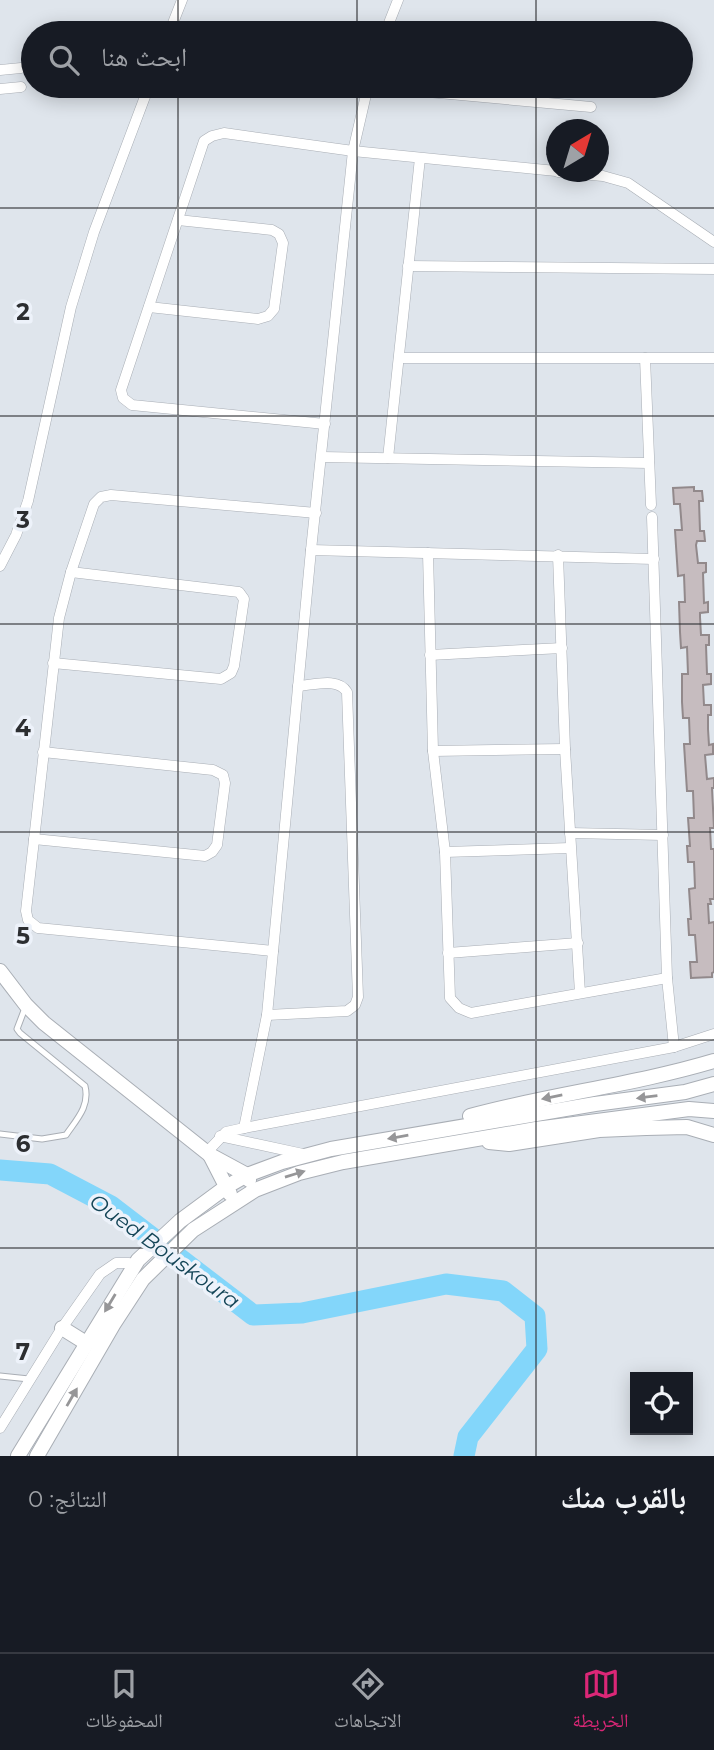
<!DOCTYPE html>
<html lang="ar">
<meta charset="utf-8">
<style>
:root{--surface:#171b24;--page:#20242c;--text:#f1f3f6;--muted:#9ea1a6;--line:#363941;--accent:#db2777}
body{margin:0;font-family:Montserrat,"Noto Naskh Arabic",sans-serif;background:var(--page);color:var(--text);direction:rtl}
.controls{position:absolute;right:21px;bottom:21px;display:grid;overflow:hidden;border-radius:0px;box-shadow:0 4px 18px #0003}
.controls button{width:63px;height:63px;display:grid;place-items:center;padding:0;border:0;border-bottom:2px solid var(--line);background:var(--surface);color:var(--text);font:35px sans-serif}
.compass{position:absolute;left:546px;top:119px;width:63px;height:63px;border-radius:50%;background:var(--surface);box-shadow:0 4px 18px #0003;rotate:38deg}
.list{margin:0;padding:0;list-style:none}
h2{display:flex;justify-content:space-between;align-items:center;height:91px;margin:0;padding:0 28px;font-size:30px}
h2 small{font-size:23px;font-weight:400;color:var(--muted)}
.icon{flex:none;width:38px;height:38px;fill:none;stroke:currentColor;stroke-width:2;stroke-linecap:round;stroke-linejoin:round}
.map{position:relative;flex:none;width:714px;height:1456px;overflow:hidden;direction:ltr}
.search{position:absolute;background:var(--surface);box-shadow:0 4px 18px #0003;left:21px;right:21px;top:21px;height:77px;display:flex;align-items:center;gap:18px;box-sizing:border-box;padding:0 24px;border-radius:38px;color:var(--muted);font-size:26px}
.sheet{height:196px;background:var(--surface)}
nav{display:flex;justify-content:space-around;align-items:center;box-sizing:border-box;height:98px;border-top:2px solid var(--line);background:var(--surface);font-size:19px;color:var(--muted)}
nav a{display:grid;justify-items:center;gap:4px}
nav .on{color:var(--accent)}
.map>svg:first-child{display:block}
</style>
<div class="map">
<svg width="714" height="1456" viewBox="0 0 714 1456">
<rect width="100%" height="100%" fill="#dfe5ec"/>
<g fill="none" stroke-linecap="round" stroke-linejoin="round">
<!-- river -->
<path stroke="#83d6fa" stroke-width="21" d="M0 1170 50 1174 111 1206 253 1315 302 1313 446 1284 503 1291 535 1316 537 1349 468 1437 464 1456"/>
</g>
<!-- building -->
<path fill="#c6bcbf" stroke="#92898b" stroke-width="2" d="M694 487V491H702L703 501H699L700 531H704L705 541H697L696 545 698 563H706V572L703 573 704 603 708 602V612L700 613V617L701 635H709V645H706L707 674H711V684L703 685 704 705H711V715H708V729L709 745 713 744V754L705 755 707 779 714 778V788H712L714 828H710L711 849H714V899H710L711 904H708L709 923 714 922V972L712 973V977L691 978 690 962H697L695 935H689L688 919H691L689 889 695 888 694 862H688L687 846H690L688 818H694L693 791H687L685 760 684 744H690L689 718H683L682 702V674H688L687 647 681 648 680 632 679 602H685L684 575 678 576 676 546 675 530H682L680 504H674L673 488Z"/>
<g fill="none" stroke-linecap="round" stroke-linejoin="round">
<defs>
<g id="lane">
<path d="M0 1134 42 1139 66 1135C77 1119 90 1106 85 1086L20 1033 17 1029 25 1008"/>
<path d="M0 1376 29 1379"/>
</g>
<g id="street">
<path d="M169 33 182 0"/>
<path d="M385 33 398 0"/>
<path d="M0 70 21 68"/>
<path d="M362 86 591 107"/>
<path d="M0 89 21 87"/>
<path d="M558 172 603 176 628 183 714 242"/>
<path d="M408 266 714 269"/>
<path d="M149 307 258 319 268 316 274 309 283 243 279 234 272 230 178 220"/>
<path d="M399 358H714"/>
<path d="M645 358 651 505"/>
<path d="M325 424 132 405 123 398 121 390 204 141 212 136 224 133 353 151 556 171"/>
<path d="M322 457 649 463"/>
<path d="M388 458 420 158"/>
<path d="M652 517 667 978 674 1047"/>
<path d="M311 550 654 559"/>
<path d="M428 553 433 751 445 852 450 998 459 1008 471 1013 667 978"/>
<path d="M558 555 565 749 580 993"/>
<path d="M0 566 16 535 28 501 71 307 94 232 149 86"/>
<path d="M430 655 562 648"/>
<path d="M53 663 221 679 231 673 234 666 244 599 239 592 71 572"/>
<path d="M433 751 565 749"/>
<path d="M570 833 663 835"/>
<path d="M34 839 205 856 212 852 217 845 225 783 223 775 213 770 43 752"/>
<path d="M445 852 570 848"/>
<path d="M273 951 38 928 28 920 26 911 59 618 71 572 94 504 101 497 111 495 316 513"/>
<path d="M448 953 578 943"/>
<path d="M267 1015 347 1011 355 1005 358 997 347 692C338 677 314 685 298 686"/>
<path d="M244 1128 267 1015 311 550 353 151 368 86"/>
<path d="M220 1136 303 1154"/>
<path d="M207 1152 226 1132 244 1128 674 1047 714 1034"/>
<path d="M0 1428 62 1328 100 1274 116 1263H129L135 1265"/>
</g>
<g id="secondary">
<path d="M0 971 26 1005 44 1023 210 1155 247 1175 249 1180"/>
<path d="M470 1116C550 1094 634 1085 714 1061"/>
<path d="M489 1142 509 1144 599 1130 646 1128 687 1127 714 1135"/>
<path d="M210 1155 230 1194"/>
<path d="M62 1328 86 1343"/>
<path d="M18 1456 138 1260 180 1221 226 1187 247 1175 282 1162 331 1149 595 1104 685 1092 714 1084"/>
<path d="M37 1456 113 1325 143 1279 193 1230 255 1190 299 1173 343 1162 536 1129 689 1109 714 1111"/>
</g>
</defs>
<!-- lane casing -->
<use href="#lane" stroke="#a9aeb5" stroke-width="7"/>
<!-- street casing -->
<use href="#street" stroke="#a9aeb5" stroke-width="11"/>
<!-- secondary casing -->
<use href="#secondary" stroke="#a9aeb5" stroke-width="16"/>
<!-- lane -->
<use href="#lane" stroke="#fff" stroke-width="5"/>
<!-- street -->
<use href="#street" stroke="#fff" stroke-width="10"/>
<!-- secondary -->
<use href="#secondary" stroke="#fff" stroke-width="14"/>
</g>
<!-- one-way arrows -->
<defs><path id="oneway-solid" d="M-6-.8H1V-3.2L6.5 0L1 3.2V.8H-6Z" transform="scale(1.75)"/></defs>
<g fill="#969698">
<use href="#oneway-solid" transform="translate(552 1097) rotate(169)"/>
<use href="#oneway-solid" transform="translate(647 1097) rotate(173)"/>
<use href="#oneway-solid" transform="translate(398 1137) rotate(170)"/>
<use href="#oneway-solid" transform="translate(295 1174) rotate(-17)"/>
<use href="#oneway-solid" transform="translate(110 1303) rotate(121)"/>
<use href="#oneway-solid" transform="translate(72 1397) rotate(-60)"/>
</g>
<!-- grid -->
<path fill="none" stroke="#2c2e31" stroke-width="2" stroke-opacity="0.55" d="M178 0V33M357 0V33M536 0V33M178 86V1456M357 86V1456M536 86V1456M0 208H714M0 416H714M0 624H714M0 832H714M0 1040H714M0 1248H714"/>
<g text-anchor="middle" dominant-baseline="central" stroke-width="7" stroke-linejoin="round" paint-order="stroke">
<!-- water labels -->
<g font-size="21" font-style="italic" fill="#144557" stroke="#edf2fa">
<text transform="translate(165 1251) rotate(36)">Oued Bouskoura</text>
</g>
</g>
<g font-size="23" text-anchor="middle" font-weight="bold" fill="#2c2e31" stroke="#edf2fa" stroke-width="7" stroke-linejoin="round" paint-order="stroke">
<text x="23" y="320">2</text>
<text x="23" y="528">3</text>
<text x="23" y="736">4</text>
<text x="23" y="944">5</text>
<text x="23" y="1152">6</text>
<text x="23" y="1360">7</text>
</g>
</svg>
<div class="controls">
<button><svg class="icon" aria-label="locate" viewBox="0 0 24 24"><circle cx="12" cy="12" r="6"/><path d="M12 2v4M12 18v4M2 12h4M18 12h4"/></svg></button>
</div>
<svg class="compass" viewBox="-18 -18 36 36"><path d="M0-13l5 13h-10z" fill="#e53935"/><path d="M0 13l5-13h-10z" fill="#9ea1a6"/></svg>
<div class="search"><svg class="icon" aria-label="search" viewBox="0 0 24 24"><circle cx="10" cy="10" r="6"/><path d="M15 15l6 6"/></svg>ابحث هنا</div>
</div>
<section class="sheet">
<h2>بالقرب منك<small>النتائج: 0</small></h2>
<ul class="list">
</ul>
</section>
<nav>
<a class="on"><svg class="icon" aria-label="map" viewBox="0 0 24 24"><path d="M3 6l6-2 6 2 6-2v14l-6 2-6-2-6 2zM9 4v14M15 6v14"/></svg>الخريطة</a>
<a><svg class="icon" aria-label="directions" viewBox="0 0 24 24"><path d="M12 3l9 9-9 9-9-9zM9 14v-3h6M13 9l2 2-2 2"/></svg>الاتجاهات</a>
<a><svg class="icon" aria-label="saved" viewBox="0 0 24 24"><path d="M7 4h10v16l-5-4-5 4z"/></svg>المحفوظات</a>
</nav>
